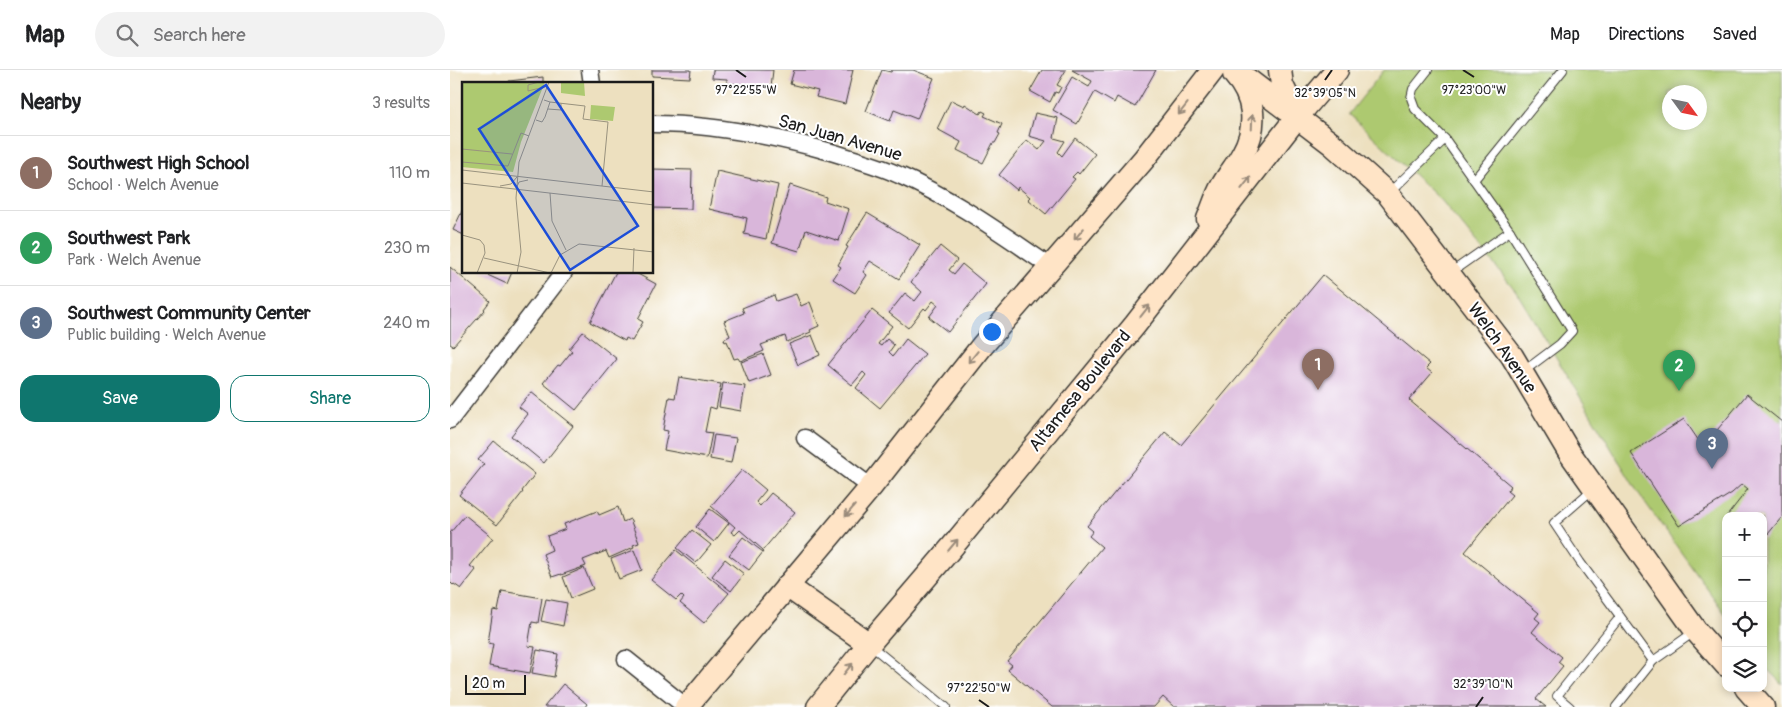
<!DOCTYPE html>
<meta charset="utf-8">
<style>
:root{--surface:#fff;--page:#f2f2f2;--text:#202124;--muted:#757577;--line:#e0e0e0;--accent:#0f766e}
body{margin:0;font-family:Pangolin,sans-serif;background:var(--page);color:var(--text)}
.controls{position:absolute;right:15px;bottom:15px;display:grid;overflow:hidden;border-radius:10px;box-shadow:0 2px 8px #0003}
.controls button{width:45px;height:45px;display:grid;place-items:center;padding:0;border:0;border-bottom:1px solid var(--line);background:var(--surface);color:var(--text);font:25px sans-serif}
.compass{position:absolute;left:1212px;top:15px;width:45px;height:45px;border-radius:50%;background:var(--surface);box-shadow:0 2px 8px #0003;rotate:123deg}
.scale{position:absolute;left:15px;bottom:12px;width:61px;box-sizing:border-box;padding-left:5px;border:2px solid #1c1c1c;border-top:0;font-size:14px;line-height:18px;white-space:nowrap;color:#1c1c1c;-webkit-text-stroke:4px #fff;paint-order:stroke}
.you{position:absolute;left:541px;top:261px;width:18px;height:18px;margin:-12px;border:4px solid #fff;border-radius:50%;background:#1a73e8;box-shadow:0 0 0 8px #1a73e833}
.badge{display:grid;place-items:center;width:32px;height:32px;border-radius:50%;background:var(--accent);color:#fff;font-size:16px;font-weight:700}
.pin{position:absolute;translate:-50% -41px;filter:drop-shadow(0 1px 2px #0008)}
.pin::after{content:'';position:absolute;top:26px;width:18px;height:15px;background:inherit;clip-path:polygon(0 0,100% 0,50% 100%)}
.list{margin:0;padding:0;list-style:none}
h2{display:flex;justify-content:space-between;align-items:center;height:65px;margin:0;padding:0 20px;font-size:21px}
h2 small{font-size:16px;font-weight:400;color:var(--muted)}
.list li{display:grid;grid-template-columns:32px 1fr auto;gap:15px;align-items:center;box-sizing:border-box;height:75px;padding:0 20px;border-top:1px solid var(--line)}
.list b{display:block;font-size:19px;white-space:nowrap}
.list p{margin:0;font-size:16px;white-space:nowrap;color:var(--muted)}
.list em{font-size:16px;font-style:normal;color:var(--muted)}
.actions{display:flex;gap:10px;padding:15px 20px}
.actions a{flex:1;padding:11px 0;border:1px solid var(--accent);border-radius:15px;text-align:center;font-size:18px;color:var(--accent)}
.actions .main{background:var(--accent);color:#fff}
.icon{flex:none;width:28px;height:28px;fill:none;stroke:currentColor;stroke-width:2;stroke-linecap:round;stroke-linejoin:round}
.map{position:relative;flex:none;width:1332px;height:637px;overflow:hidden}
header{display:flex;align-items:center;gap:30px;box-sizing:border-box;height:70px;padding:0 25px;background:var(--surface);border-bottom:1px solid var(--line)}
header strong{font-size:24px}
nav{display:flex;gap:28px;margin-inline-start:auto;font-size:18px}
.search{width:350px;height:45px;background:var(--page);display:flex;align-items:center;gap:12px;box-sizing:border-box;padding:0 18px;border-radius:28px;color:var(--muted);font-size:19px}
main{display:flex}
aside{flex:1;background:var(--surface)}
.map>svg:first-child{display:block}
</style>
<header>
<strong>Map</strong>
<div class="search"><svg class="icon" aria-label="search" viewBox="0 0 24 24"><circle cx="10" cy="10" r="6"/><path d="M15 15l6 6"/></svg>Search here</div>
<nav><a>Map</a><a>Directions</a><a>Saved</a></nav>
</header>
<main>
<aside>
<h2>Nearby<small>3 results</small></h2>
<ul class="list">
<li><span class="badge" style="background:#8d6e63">1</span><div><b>Southwest High School</b><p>School · Welch Avenue</p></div><em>110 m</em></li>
<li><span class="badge" style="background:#2e9e5b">2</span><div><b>Southwest Park</b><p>Park · Welch Avenue</p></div><em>230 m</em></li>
<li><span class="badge" style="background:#5c6f8a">3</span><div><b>Southwest Community Center</b><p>Public building · Welch Avenue</p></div><em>240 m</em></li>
</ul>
<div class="actions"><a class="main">Save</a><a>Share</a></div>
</aside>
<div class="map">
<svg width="1332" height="637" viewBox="0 0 1332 637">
<rect width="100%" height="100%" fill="#fff"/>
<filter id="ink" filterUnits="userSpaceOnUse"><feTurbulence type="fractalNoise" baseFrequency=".02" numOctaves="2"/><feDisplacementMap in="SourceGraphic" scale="10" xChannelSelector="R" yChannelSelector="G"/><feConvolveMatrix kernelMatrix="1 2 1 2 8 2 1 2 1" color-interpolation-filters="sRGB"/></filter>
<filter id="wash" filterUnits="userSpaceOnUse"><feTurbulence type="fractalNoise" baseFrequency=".0096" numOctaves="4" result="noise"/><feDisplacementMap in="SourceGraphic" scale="20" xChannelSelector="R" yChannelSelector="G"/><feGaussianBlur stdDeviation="1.12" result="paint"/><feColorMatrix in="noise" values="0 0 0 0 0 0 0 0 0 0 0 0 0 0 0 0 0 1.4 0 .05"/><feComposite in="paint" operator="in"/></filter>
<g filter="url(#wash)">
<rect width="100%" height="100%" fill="#ede0bf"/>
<!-- green -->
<path fill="#adc970" stroke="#647246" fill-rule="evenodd" d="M934 0H1332V614L1313 595V446H1276V545L1187 421 1066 221 992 131 899 44ZM1220 22H1250V52H1220Z"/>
<g id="blocks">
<!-- building -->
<g fill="#d9b6da">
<path d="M202 0H241L240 8 202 6Z"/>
<path d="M263 0H323L321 18 277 13V9L262 8Z"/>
<path d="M344 0H403L395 34 366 27 368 21 340 14Z"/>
<path d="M432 0 441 2 442 0H463L484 8 467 49 444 40 440 51 416 41Z"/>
<path d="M592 0H616L607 15 611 17 608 23 605 22 600 32 580 21Z"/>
<path d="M622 0H706L685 37 667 27 664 33 645 22 627 54 603 40 622 7 639 17 642 11Z"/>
<path d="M93 7V14H59V11Z"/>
<path d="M501 30 514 36 515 34 530 44 532 41 536 43 534 46 552 54 548 63 550 64 545 73H543L533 93 507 80 511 72 487 59Z"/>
<path d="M585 43 608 48 604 68 615 71 608 82 612 86 625 68 645 84 629 104 627 102 622 107 625 109 596 144 578 129 580 127 568 117 567 120 549 105 577 70 589 80 596 71 579 66Z"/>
<path d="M202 99 242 100 241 139 202 138Z"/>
<path d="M267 101 328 115 316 169 294 164 297 148 259 139Z"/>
<path d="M340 115 376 127 375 131 399 139 389 171 356 160 349 181 322 173Z"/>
<path d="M14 137V165L3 160Z"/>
<path d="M417 143 470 175 449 209 420 191 413 202 417 205 405 223 383 209 391 197 388 195 398 177 396 176Z"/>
<path d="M490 176 507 190 499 200 504 204 512 194 536 214 498 262 479 247 488 235 483 231 476 240 474 238 458 258 439 243 455 223 465 231 472 222 461 212Z"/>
<path d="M0 197 40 231 34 239 35 240 3 276 0 274Z"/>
<path d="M31 202H62L57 214Z"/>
<path d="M166 202H184L206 214 188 249 193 252 182 271 176 268 175 271 140 252Z"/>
<path d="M873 205 980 294 976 298 982 303 959 330 1061 416 1057 421 1062 425 1015 482 1089 543 1085 548 1090 552 1082 562 1112 587 1108 592 1113 596 1086 629 1096 637H724L713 627 704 637H602L558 600 562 595 557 591 652 477 639 466 643 461 637 456 715 362 731 375Z"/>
<path d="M346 224 351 236 360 232 369 256 360 260 361 262 337 272 335 266 311 275 314 281 290 291 288 288 284 289 277 271 275 272 274 269 280 266 274 251 294 243 292 238 324 225 326 231Z"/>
<path d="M422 240 442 256 428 274 431 276 437 269 444 275 439 282 443 286 456 269 475 284 430 338 406 318 416 305 413 302 402 315 378 295Z"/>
<path d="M133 262 167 289 126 340 93 313 108 295 110 296 122 281 119 279Z"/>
<path d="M362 265 370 285 348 295 339 274Z"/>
<path d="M313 284 321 305 299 313 291 292Z"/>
<path d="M229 307 271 314 266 339 260 337 255 362 262 363 257 388 214 380 218 361 213 360 219 327 225 328Z"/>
<path d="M273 313 295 316 291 341 269 337Z"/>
<path d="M81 322 123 356 94 393 61 366 78 344 69 337Z"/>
<path d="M1297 324 1332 352V447L1313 470V446H1277L1298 419 1292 414 1282 423 1229 456 1181 383 1234 349 1253 377Z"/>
<path d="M264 365 286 368 281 393 260 389Z"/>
<path d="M44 371 85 404 72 421 73 422 47 455 9 425 34 394 28 390Z"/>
<path d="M292 400 316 420 306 432 310 436 321 423 345 442 313 480 290 460 285 465 281 462 285 457 261 436Z"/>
<path d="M168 437 173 452 180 449 189 473 183 475 184 477 159 488 156 481 133 490 136 496 111 505V504L102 507 93 484 102 480 97 466 116 459 114 454 147 441 149 445Z"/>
<path d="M260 439 279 453 264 472 246 457Z"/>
<path d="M15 445 43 468 20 496 26 500 11 519 4 514 3 515 0 512V463Z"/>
<path d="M242 460 261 475 246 493 227 478Z"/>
<path d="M293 467 313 482 299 500 279 485Z"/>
<path d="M184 480 192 500 169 509 161 489Z"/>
<path d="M226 480 279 523 254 553 230 533 234 528 231 525 226 530 201 510Z"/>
<path d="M275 489 294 504 281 521 262 506Z"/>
<path d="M134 498 143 519 121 528 113 507Z"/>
<path d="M52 521 92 528 88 553 82 552 78 576 85 577 80 603 39 596 43 574 38 573 43 540 48 541Z"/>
<path d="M96 529 117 533 113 556 91 551Z"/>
<path d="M87 580 108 584 104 607 82 603Z"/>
<path d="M113 614 137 634 135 637H94Z"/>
</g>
</g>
</g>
<g filter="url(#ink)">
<use href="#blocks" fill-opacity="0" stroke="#3b3934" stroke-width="1"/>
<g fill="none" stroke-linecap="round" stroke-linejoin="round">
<defs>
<g id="lane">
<path d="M978 0 963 19 961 28 965 39 995 69 1024 110 1060 161 1122 261 1110 274 1074 301"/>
<path d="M1024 110 1113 0"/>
<path d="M939 123 995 69"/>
<path d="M1000 203 1060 161"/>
<path d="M1143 419 1104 453 1130 492 1203 591 1244 562"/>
<path d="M420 575 496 637"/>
<path d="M1120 637 1107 626 1170 547"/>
<path d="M1166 637 1203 591"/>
</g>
<g id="street">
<path d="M140 0 142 14"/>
<path d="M202 54C262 54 324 66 381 82 404 89 428 95 449 105 504 129 552 164 601 197"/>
<path d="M0 350 114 202"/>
<path d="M355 368 421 417"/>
<path d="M176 589 236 637"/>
</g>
<g id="secondary">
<path d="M785 0 882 74 938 124 1062 286 1119 382 1246 561 1276 595"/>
<path d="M830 0 832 15 845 42"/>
<path d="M758 149C763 138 766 126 772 116 778 105 787 95 793 83 808 56 805 27 784 4"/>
<path d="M337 516 419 574"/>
<path d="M1296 618 1313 637"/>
<path d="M236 637 421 417 532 276 694 89 763 0"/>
<path d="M368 637 419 574 502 477 685 255 847 47 887 0"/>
</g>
</defs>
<!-- lane casing -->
<use href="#lane" stroke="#3b3934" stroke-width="10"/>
<!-- street casing -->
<use href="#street" stroke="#3b3934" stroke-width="19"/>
<!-- secondary casing -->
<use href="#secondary" stroke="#3b3934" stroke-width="25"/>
<!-- lane -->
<use href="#lane" stroke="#fff" stroke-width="8"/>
<!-- street -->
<use href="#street" stroke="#fff" stroke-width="16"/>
<!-- secondary -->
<use href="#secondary" stroke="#ffe4c6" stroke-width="22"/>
</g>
<!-- one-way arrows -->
<defs><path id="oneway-shaft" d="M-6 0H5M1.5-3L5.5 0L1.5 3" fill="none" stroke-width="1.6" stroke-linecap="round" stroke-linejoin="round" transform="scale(1.25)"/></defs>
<g stroke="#998a7a">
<use href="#oneway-shaft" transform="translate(733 39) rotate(128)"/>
<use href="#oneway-shaft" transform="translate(802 52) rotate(-88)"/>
<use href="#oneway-shaft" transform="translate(796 113) rotate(-52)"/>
<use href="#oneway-shaft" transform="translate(629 164) rotate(130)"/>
<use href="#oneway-shaft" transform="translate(695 241) rotate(-52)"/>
<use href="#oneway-shaft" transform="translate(523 287) rotate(129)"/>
<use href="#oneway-shaft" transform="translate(400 441) rotate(130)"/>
<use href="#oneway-shaft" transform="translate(503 475) rotate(-50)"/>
<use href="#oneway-shaft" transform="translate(398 599) rotate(-51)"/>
</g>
</g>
<!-- ticks -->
<path fill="none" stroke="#1c1c1c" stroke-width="2" d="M286 0 296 7M1013 0 1024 7M875 10 882 0M529 630 539 637M1026 637 1033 627"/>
<g text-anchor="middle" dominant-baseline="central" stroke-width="4" stroke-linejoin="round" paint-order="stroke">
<!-- street labels -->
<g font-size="18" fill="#1c1c1c" stroke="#fff">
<text transform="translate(390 68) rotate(16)">San Juan Avenue</text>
<text transform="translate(1052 278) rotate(55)">Welch Avenue</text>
<text transform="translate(630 321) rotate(-51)">Altamesa Boulevard</text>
</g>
</g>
<!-- overview -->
<g transform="translate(12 12)">
<rect width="191" height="191" fill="#ede0bf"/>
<path d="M0 0H83L59 60 51 90 0 85ZM99 0H122L123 14 99 11ZM129 23 153 25 151 39 128 37Z" fill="#adc970"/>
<path fill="none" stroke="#99927e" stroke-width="1" d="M77 0 66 3V9L86 4M88 20 123 24 121 37 146 40 140 104M86 27 99 28V21M74 38 80 40 83 35 88 20 82 18M0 67 50 72M0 80 46 84 59 51 67 54M0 88 192 110M0 101 192 123M38 104 49 102 55 95M54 107 57 100 66 98M88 111 90 139 104 168M0 153 18 158 22 163 23 171 15 191M22 176 88 191M55 191 59 170 54 116 57 80 87 0M89 191 98 173 117 162 192 170M171 191 172 166"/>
<path fill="#1d4ed8" fill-opacity="0.15" stroke="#1d4ed8" stroke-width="2.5" d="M84 3 176 144 108 188 17 47Z"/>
<rect width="191" height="191" fill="none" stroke="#1c1c1c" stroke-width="2.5"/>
</g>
<g font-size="12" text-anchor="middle" fill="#1c1c1c" stroke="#fff" stroke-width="4" stroke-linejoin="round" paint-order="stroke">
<text x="1024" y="24">97°23'00"W</text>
<text x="296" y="24">97°22'55"W</text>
<text x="875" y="27">32°39'05"N</text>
<text x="1033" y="618">32°39'10"N</text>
<text x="529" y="622">97°22'50"W</text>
</g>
</svg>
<div class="controls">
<button>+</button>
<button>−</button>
<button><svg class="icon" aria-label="locate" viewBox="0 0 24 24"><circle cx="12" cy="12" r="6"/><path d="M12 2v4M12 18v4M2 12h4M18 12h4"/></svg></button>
<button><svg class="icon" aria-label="layers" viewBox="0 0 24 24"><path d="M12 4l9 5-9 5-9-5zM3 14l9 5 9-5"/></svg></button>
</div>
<svg class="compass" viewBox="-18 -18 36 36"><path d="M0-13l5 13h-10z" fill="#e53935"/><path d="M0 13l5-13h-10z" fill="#757577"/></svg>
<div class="scale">20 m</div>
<div class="you"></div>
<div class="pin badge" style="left:868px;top:320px;background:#8d6e63">1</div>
<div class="pin badge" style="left:1229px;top:321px;background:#2e9e5b">2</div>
<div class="pin badge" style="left:1262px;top:399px;background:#5c6f8a">3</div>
</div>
</main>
